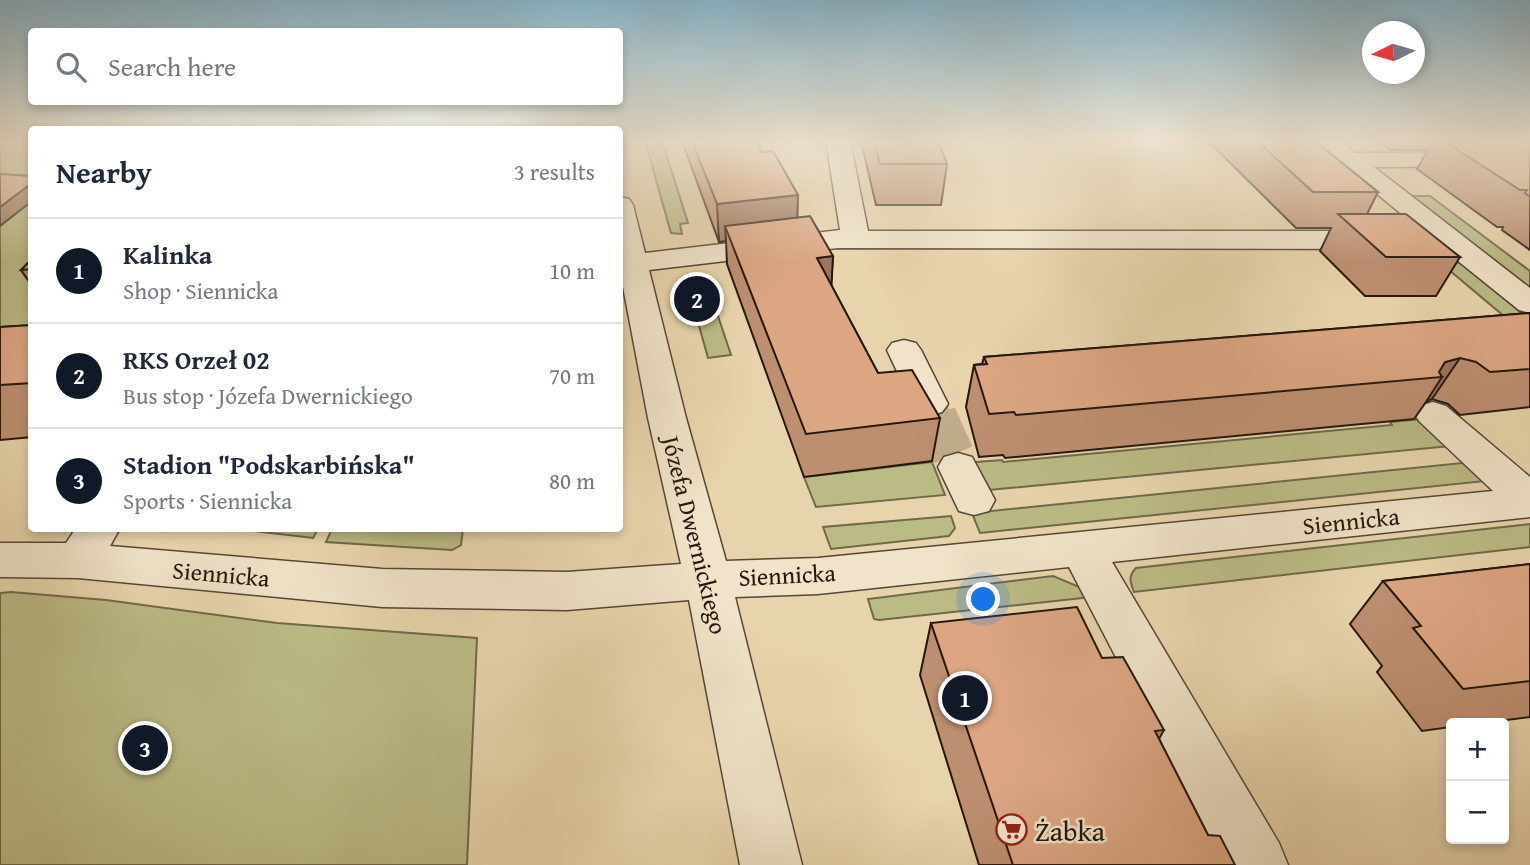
<!DOCTYPE html>
<meta charset="utf-8">
<style>
:root{--surface:#fff;--page:#f6f6f7;--text:#1f2937;--muted:#747a83;--line:#e0e1e3;--accent:#111827}
body{margin:0;font-family:"Gentium Book Plus",serif;background:var(--page);color:var(--text)}
.controls{position:absolute;right:21px;bottom:21px;display:grid;overflow:hidden;border-radius:7px;box-shadow:0 4px 10px #0003}
.controls button{width:63px;height:63px;display:grid;place-items:center;padding:0;border:0;border-bottom:2px solid var(--line);background:var(--surface);color:var(--text);font:35px sans-serif}
.compass{position:absolute;left:1362px;top:21px;width:63px;height:63px;border-radius:50%;background:var(--surface);box-shadow:0 4px 10px #0003;rotate:265deg}
.you{position:absolute;left:984px;top:600px;width:24px;height:24px;margin:-18px;border:5px solid #fff;border-radius:50%;background:#1a73e8;box-shadow:0 0 0 10px #1a73e833}
.badge{display:grid;place-items:center;width:46px;height:46px;border-radius:50%;background:var(--accent);color:#fff;font-size:23px;font-weight:700}
.pin{position:absolute;translate:-50% -50%;border:4px solid #fff;box-shadow:0 2px 7px #0006}
.list{margin:0;padding:0;list-style:none}
h2{display:flex;justify-content:space-between;align-items:center;height:91px;margin:0;padding:0 28px;font-size:30px}
h2 small{font-size:23px;font-weight:400;color:var(--muted)}
.list li{display:grid;grid-template-columns:46px 1fr auto;gap:21px;align-items:center;box-sizing:border-box;height:105px;padding:0 28px;border-top:2px solid var(--line)}
.list b{display:block;font-size:26px;white-space:nowrap}
.list p{margin:0;font-size:23px;white-space:nowrap;color:var(--muted)}
.list em{font-size:23px;font-style:normal;color:var(--muted)}
.icon{flex:none;width:38px;height:38px;fill:none;stroke:currentColor;stroke-width:2;stroke-linecap:round;stroke-linejoin:round}
.map{position:relative;flex:none;width:1530px;height:865px;overflow:hidden}
.search{position:absolute;background:var(--surface);box-shadow:0 4px 10px #0003;left:28px;top:28px;width:595px;height:77px;display:flex;align-items:center;gap:18px;box-sizing:border-box;padding:0 24px;border-radius:7px;color:var(--muted);font-size:26px}
.panel{position:absolute;background:var(--surface);box-shadow:0 4px 10px #0003;left:28px;top:126px;width:595px;height:406px;border-radius:7px}
.map>svg:first-child{display:block}
</style>
<div class="map">
<svg width="1530" height="865" viewBox="0 0 1530 865">
<rect width="100%" height="100%" fill="#e8d4ac"/>
<filter id="stains"><feTurbulence type="fractalNoise" baseFrequency=".00286" numOctaves="4"/><feColorMatrix values="0 0 0 0 .2 0 0 0 0 .09 0 0 0 0 .02 0 0 0 .5 -.17"/></filter>
<radialGradient id="worn" r=".72"><stop offset=".6" stop-color="#630" stop-opacity="0"/><stop offset="1" stop-color="#630" stop-opacity=".3"/></radialGradient>
<!-- green -->
<g fill="#bbbb86" stroke="#70694a" stroke-width="2">
<path d="M0 141H31V344L0 347Z"/>
<path d="M645 141H662L688 223 680 224 682 234 671 233Z"/>
<path d="M1411 196H1430L1530 271V288Z"/>
<path d="M1424 249 1462 264 1530 320V338Z"/>
<path d="M705 277 731 355 708 358 694 308 705 306 700 289 688 290 685 279Z"/>
<path d="M1422 419 1451 446 978 491 964 463 1002 460 1003 462 1392 425 1390 422Z"/>
<path d="M932 462 945 495 816 507 804 477Z"/>
<path d="M1472 462 1485 481 980 533 972 513Z"/>
<path d="M951 516 955 528 949 536 831 549 823 527Z"/>
<path d="M1530 524V547L1134 592C1130 582 1128 576 1136 568Z"/>
<path d="M275 529V530L318 529 313 538 237 529Z"/>
<path d="M332 529V528L463 529 461 545 452 550 326 542Z"/>
<path d="M1053 576 1084 589 1092 597 879 620 874 619 868 599Z"/>
<path d="M11 592 106 600 277 623 477 638 467 865H0V593Z"/>
</g>
<g fill="none" stroke-linecap="round" stroke-linejoin="round">
<!-- minor-tunnel-far1 -->
<path stroke="#c1ae8c" stroke-width="33" stroke-dasharray="33 17" stroke-linecap="butt" d="M929 404 935 418"/>
<!-- minor-tunnel -->
<path stroke="#c1ae8c" stroke-width="43" stroke-dasharray="43 21" stroke-linecap="butt" d="M935 416 958 467"/>
<defs>
<g id="minor">
<path d="M826 141H850L868 231H1422L1313 141H1340L1355 153 1530 152V166L1374 167 1530 288V313L1519 310 1443 249 838 248 649 270 686 418 726 561 818 558 1493 491 1420 422 1414 414 1420 406 1433 402 1446 406 1530 477V517L1112 562 1279 843 1288 865H1224L1069 567 818 594 735 597 802 865H740L689 600 567 610 382 607 78 578 0 577V543H66L76 528H120L110 546 382 569 567 572 681 564 648 418 620 271V197L629 199 633 205 645 253 840 230Z"/>
<path d="M904 340 916 343 921 350 948 404 942 412 929 416 916 412 887 350 892 343Z"/>
<path d="M958 453 972 457 995 500 989 511 974 515 959 511 938 467 944 457Z"/>
</g>
</defs>
<!-- minor casing -->
<use href="#minor" stroke="#564636" stroke-width="3"/>
<!-- minor -->
<use href="#minor" fill="#f0e3c9" fill-rule="evenodd"/>
</g>
<!-- wall -->
<g fill="#bd8f71" stroke="#26170e" stroke-width="2">
<path d="M682 141H755L798 218 833 256 831 285 878 373 940 418 932 461 804 477 727 264 726 241 719 242Z"/>
<path d="M861 141H938L947 164 941 205H876Z"/>
<path d="M1208 141H1315L1378 192 1367 214 1460 257 1436 296H1365L1320 251 1331 228H1296Z"/>
<path d="M1378 141H1530V250L1502 230 1503 227H1497L1417 169 1428 150H1391Z"/>
<path d="M32 259V283H30L21 270Z"/>
<path d="M1530 313V407L1460 415 1448 404 1432 399 1426 402 1414 419 1005 458 1003 455 979 457 966 407 974 365 982 364 984 357Z"/>
<path d="M32 325V437L0 440V327Z"/>
<path d="M1530 564V717L1483 723H1451V727L1422 731 1377 672 1382 666 1350 624 1383 581Z"/>
<path d="M931 623 1164 730 1159 739 1208 835 1235 865H979L920 675Z"/>
</g>
<!-- shaded-wall -->
<g fill="#9a745c" stroke="#26170e" stroke-width="2">
<path d="M32 183V201L0 226V207Z"/>
<path d="M798 195 797 232 725 226 726 241 719 242 717 204Z"/>
<path d="M833 256 831 295 817 258Z"/>
<path d="M1460 358 1432 399 1426 402 1442 377H1435L1445 362Z"/>
</g>
<!-- building -->
<g fill="#dca683" stroke="#26170e" stroke-width="2">
<path d="M692 141H755L761 152 773 151 798 195 717 204Z"/>
<path d="M874 141H938L947 164H880Z"/>
<path d="M1257 141H1315L1378 192H1313Z"/>
<path d="M1444 141H1530V197L1525 193 1527 190H1520Z"/>
<path d="M0 174 32 176V183L0 207Z"/>
<path d="M1338 214H1406L1460 257H1386Z"/>
<path d="M810 216 833 256 817 258 878 373 912 370 940 418 806 434 725 226Z"/>
<path d="M32 259V269L21 270Z"/>
<path d="M1530 313V369L1490 372 1476 362 1460 358 1445 362 1439 372 1442 377 1016 415 1014 412 989 414 974 365 987 364 984 357Z"/>
<path d="M32 325V383L0 385V327Z"/>
<path d="M1530 564V681L1463 689 1413 628 1421 626 1383 581Z"/>
<path d="M1077 607 1102 658 1123 657 1164 730 1155 731 1208 835 1220 836 1235 865H1013L931 623Z"/>
</g>
<!-- sky -->
<linearGradient id="sky" x2="0" y2="1"><stop stop-color="#88b6cd"/><stop offset="0.54" stop-color="#f5ecda"/><stop offset="1" stop-color="#f5ecda" stop-opacity="0"/></linearGradient>
<rect width="1530" height="262" fill="url(#sky)"/>
<!-- icons -->
<defs>
<symbol id="supermarket-ring" viewBox="-11 -11 22 22"><circle r="9.5" fill="#f0e3c9" stroke="#8f2418" stroke-width="1.5"/><path d="M-6-5.5h2.5l.6 2H6L4.5 2H-2.5L-4.4-4H-6ZM-1.5 3.2a1.3 1.3 0 1 0 .1 0ZM3 3.2a1.3 1.3 0 1 0 .1 0Z" fill="#8f2418"/></symbol>
</defs>
<g fill-rule="evenodd">
<use href="#supermarket-ring" x="994" y="812" width="35" height="35"/>
</g>
<g text-anchor="middle" dominant-baseline="central" stroke-width="5" stroke-linejoin="round" paint-order="stroke">
<!-- street labels -->
<g font-size="24" fill="#26170e" stroke="#f0e3c9">
<text transform="translate(1351 521) rotate(-6)">Siennicka</text>
<text transform="translate(695 535) rotate(76)">Józefa Dwernickiego</text>
<text transform="translate(221 574) rotate(5)">Siennicka</text>
<text transform="translate(787 575) rotate(-3)">Siennicka</text>
</g>
<!-- near-poi labels -->
<g font-size="28" fill="#26170e" stroke="#f0e3c9" text-anchor="start">
<text x="1035" y="830">Żabka</text>
</g>
</g>
<rect width="100%" height="100%" filter="url(#stains)"/>
<rect width="100%" height="100%" fill="url(#worn)"/>
</svg>
<div class="controls">
<button>+</button>
<button>−</button>
</div>
<svg class="compass" viewBox="-18 -18 36 36"><path d="M0-13l5 13h-10z" fill="#e53935"/><path d="M0 13l5-13h-10z" fill="#747a83"/></svg>
<div class="you"></div>
<div class="pin badge" style="left:965px;top:698px">1</div>
<div class="pin badge" style="left:697px;top:299px">2</div>
<div class="pin badge" style="left:145px;top:748px">3</div>
<div class="search"><svg class="icon" aria-label="search" viewBox="0 0 24 24"><circle cx="10" cy="10" r="6"/><path d="M15 15l6 6"/></svg>Search here</div>
<section class="panel">
<h2>Nearby<small>3 results</small></h2>
<ul class="list">
<li><span class="badge">1</span><div><b>Kalinka</b><p>Shop · Siennicka</p></div><em>10 m</em></li>
<li><span class="badge">2</span><div><b>RKS Orzeł 02</b><p>Bus stop · Józefa Dwernickiego</p></div><em>70 m</em></li>
<li><span class="badge">3</span><div><b>Stadion &quot;Podskarbińska&quot;</b><p>Sports · Siennicka</p></div><em>80 m</em></li>
</ul>
</section>
</div>
